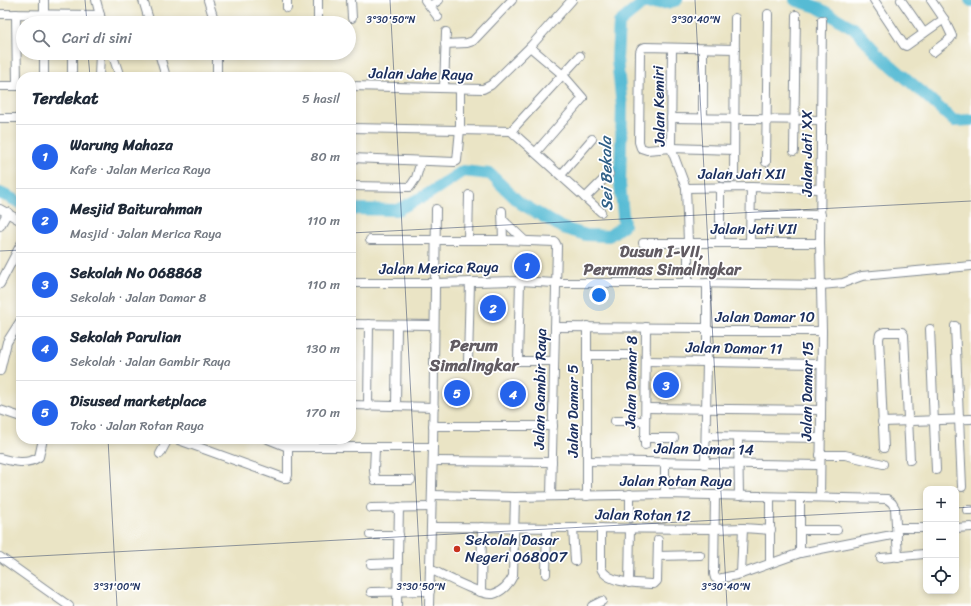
<!DOCTYPE html>
<html lang="id">
<meta charset="utf-8">
<style>
:root{--surface:#fff;--page:#f6f6f7;--text:#1f2937;--muted:#747a83;--line:#e0e1e3;--accent:#2563eb}
body{margin:0;font-family:Sriracha,sans-serif;background:var(--page);color:var(--text)}
.controls{position:absolute;right:12px;bottom:12px;display:grid;overflow:hidden;border-radius:8px;box-shadow:0 2px 6px #0003}
.controls button{width:36px;height:36px;display:grid;place-items:center;padding:0;border:0;border-bottom:1px solid var(--line);background:var(--surface);color:var(--text);font:20px sans-serif}
.you{position:absolute;left:599px;top:295px;width:14px;height:14px;margin:-10px;border:3px solid #fff;border-radius:50%;background:#1a73e8;box-shadow:0 0 0 6px #1a73e833}
.badge{display:grid;place-items:center;width:26px;height:26px;border-radius:50%;background:var(--accent);color:#fff;font-size:13px;font-weight:700}
.pin{position:absolute;translate:-50% -50%;border:2px solid #fff;box-shadow:0 1px 4px #0006}
.list{margin:0;padding:0;list-style:none}
h2{display:flex;justify-content:space-between;align-items:center;height:52px;margin:0;padding:0 16px;font-size:17px}
h2 small{font-size:13px;font-weight:400;color:var(--muted)}
.list li{display:grid;grid-template-columns:26px 1fr auto;gap:12px;align-items:center;box-sizing:border-box;height:64px;padding:0 16px;border-top:1px solid var(--line)}
.list b{display:block;font-size:15px;white-space:nowrap}
.list p{margin:0;font-size:13px;white-space:nowrap;color:var(--muted)}
.list em{font-size:13px;font-style:normal;color:var(--muted)}
.icon{flex:none;width:22px;height:22px;fill:none;stroke:currentColor;stroke-width:2;stroke-linecap:round;stroke-linejoin:round}
.map{position:relative;flex:none;width:971px;height:606px;overflow:hidden}
.search{position:absolute;background:var(--surface);box-shadow:0 2px 6px #0003;left:16px;top:16px;width:340px;height:44px;display:flex;align-items:center;gap:10px;box-sizing:border-box;padding:0 14px;border-radius:22px;color:var(--muted);font-size:15px}
.panel{position:absolute;background:var(--surface);box-shadow:0 2px 6px #0003;left:16px;top:72px;width:340px;height:372px;border-radius:16px}
.map>svg:first-child{display:block}
</style>
<div class="map">
<svg width="971" height="606" viewBox="0 0 971 606">
<rect width="100%" height="100%" fill="#fff"/>
<filter id="ink" filterUnits="userSpaceOnUse"><feTurbulence type="fractalNoise" baseFrequency=".025" numOctaves="2"/><feDisplacementMap in="SourceGraphic" scale="8" xChannelSelector="R" yChannelSelector="G"/><feConvolveMatrix kernelMatrix="1 2 1 2 8 2 1 2 1" color-interpolation-filters="sRGB"/></filter>
<filter id="wash" filterUnits="userSpaceOnUse"><feTurbulence type="fractalNoise" baseFrequency=".012" numOctaves="4" result="noise"/><feDisplacementMap in="SourceGraphic" scale="16" xChannelSelector="R" yChannelSelector="G"/><feGaussianBlur stdDeviation="0.9" result="paint"/><feColorMatrix in="noise" values="0 0 0 0 0 0 0 0 0 0 0 0 0 0 0 0 0 1.4 0 .05"/><feComposite in="paint" operator="in"/></filter>
<g filter="url(#wash)">
<rect width="100%" height="100%" fill="#eae4c5"/>
<g fill="none" stroke-linecap="round" stroke-linejoin="round">
<!-- river -->
<g stroke="#56bbd4" stroke-width="12">
<path d="M795 0 817 7 855 29 877 53 924 94 954 121 971 120"/>
<path d="M970 0 971 1"/>
<path d="M0 193 21 203"/>
<path d="M351 211 352 209 397 210 428 194 463 171 490 174 520 203 563 228 586 235 609 236 624 225 620 184 622 107 617 59 619 23 642 4 667 3 677 0"/>
</g>
</g>
</g>
<g filter="url(#ink)">
<g fill="none" stroke-linecap="round" stroke-linejoin="round">
<defs>
<g id="minor">
<path d="M44 0V23"/>
<path d="M96 0 102 23"/>
<path d="M143 0 150 23"/>
<path d="M208 0 215 23"/>
<path d="M287 0V8"/>
<path d="M351 0 352 18"/>
<path d="M425 0 438 17"/>
<path d="M874 0 904 45 906 46 944 19"/>
<path d="M901 0 924 33"/>
<path d="M931 0 944 19 952 36 950 39 933 52"/>
<path d="M430 6 439 0"/>
<path d="M0 14 100 15"/>
<path d="M16 14 17 86"/>
<path d="M318 23V0"/>
<path d="M445 44 467 43 473 41 512 0"/>
<path d="M530 47 563 75 583 98 536 152"/>
<path d="M672 48 671 148 686 188 688 242V283"/>
<path d="M112 53 120 77"/>
<path d="M159 53 166 77"/>
<path d="M44 77V53"/>
<path d="M72 77V53"/>
<path d="M99 77 100 53"/>
<path d="M217 77V53"/>
<path d="M0 86H21"/>
<path d="M351 86 483 89 491 85 530 47 572 0"/>
<path d="M444 88 446 32"/>
<path d="M0 118H21"/>
<path d="M671 118 822 120"/>
<path d="M703 118V49"/>
<path d="M351 128 511 131 580 56"/>
<path d="M511 131 601 212"/>
<path d="M734 150 671 148 647 150 641 148 639 142 640 52 641 49 645 47 735 49"/>
<path d="M794 151 796 15"/>
<path d="M351 158 455 162 457 161 460 129V89"/>
<path d="M766 162 768 14"/>
<path d="M561 175 592 139"/>
<path d="M723 178 734 177 735 18"/>
<path d="M351 186 410 187 416 178 421 161"/>
<path d="M686 188 751 187 821 189"/>
<path d="M585 198 609 174"/>
<path d="M0 209 21 221"/>
<path d="M502 211 503 240"/>
<path d="M751 215H821"/>
<path d="M503 220 524 240"/>
<path d="M0 226 8 212"/>
<path d="M370 240H503L555 242 557 246 551 496"/>
<path d="M468 240 469 195"/>
<path d="M643 243H820"/>
<path d="M720 243V187"/>
<path d="M750 243 751 187"/>
<path d="M520 281 518 361H554"/>
<path d="M351 283H435L520 281 555 283H688L821 285 843 283 862 276 971 266"/>
<path d="M0 284 21 244"/>
<path d="M351 324 434 325"/>
<path d="M587 326V496"/>
<path d="M955 326 962 487"/>
<path d="M555 327 707 328"/>
<path d="M930 329 936 470"/>
<path d="M707 331H822"/>
<path d="M587 355H632"/>
<path d="M646 361 821 364"/>
<path d="M468 362 470 282"/>
<path d="M0 371 7 342 21 320"/>
<path d="M351 405 434 407"/>
<path d="M368 406 369 324"/>
<path d="M396 406 397 325"/>
<path d="M646 408 820 410"/>
<path d="M0 410 21 417"/>
<path d="M615 421H644"/>
<path d="M882 422 971 419"/>
<path d="M433 426H553"/>
<path d="M706 436 820 438"/>
<path d="M738 437 739 496"/>
<path d="M644 438H674"/>
<path d="M176 439 284 478H287L288 475V447"/>
<path d="M268 439 288 447H433"/>
<path d="M645 445 646 327"/>
<path d="M375 448 374 470 375 480H411"/>
<path d="M884 448 879 339 880 334 884 332H902L904 335 910 460"/>
<path d="M160 454 168 439"/>
<path d="M820 455H845L883 464"/>
<path d="M0 458C14 462 27 465 39 457L43 439"/>
<path d="M433 461 552 462"/>
<path d="M587 461 820 465"/>
<path d="M665 462V494"/>
<path d="M705 464 707 362V283"/>
<path d="M630 494V518"/>
<path d="M432 495 515 497 665 494 887 499 892 503 895 508 898 557"/>
<path d="M715 495 714 574 715 578 718 579 741 574 800 553 897 534"/>
<path d="M820 497 822 331 820 243 822 20"/>
<path d="M371 508 431 507"/>
<path d="M967 510H971"/>
<path d="M431 527 715 529 743 528 771 530"/>
<path d="M573 528 575 561"/>
<path d="M601 528V568C607 584 639 583 654 584L657 581 658 540"/>
<path d="M897 528H926"/>
<path d="M956 528 971 527"/>
<path d="M800 530H837"/>
<path d="M370 535H399"/>
<path d="M800 553V497"/>
<path d="M658 556 700 555"/>
<path d="M0 557 69 606"/>
<path d="M881 558 924 554"/>
<path d="M770 563V497"/>
<path d="M371 564 398 563"/>
<path d="M430 569C443 575 481 596 493 594 502 592 510 583 513 576L515 497"/>
<path d="M546 574 547 528"/>
<path d="M741 574 743 528"/>
<path d="M629 583 630 528"/>
<path d="M371 592 430 591"/>
<path d="M481 592 482 527"/>
<path d="M397 606 399 507"/>
<path d="M429 606 433 447 436 209"/>
<path d="M592 606 602 601"/>
</g>
</defs>
<!-- minor casing -->
<use href="#minor" stroke="#828a92" stroke-width="10"/>
<!-- minor -->
<use href="#minor" stroke="#fff" stroke-width="8"/>
</g>
</g>
<!-- ticks -->
<path fill="none" stroke="#1b2f5e" stroke-width="1" stroke-opacity="0.45" d="M85 0 87 23M390 0 422 606M695 0 727 606M88 53 90 77M351 233 971 201M0 251 21 250M108 439 117 606M956 508 971 507M0 558 926 509"/>
<!-- markers -->
<circle fill="#c8321e" stroke="#fff" stroke-width="1.5" cx="457" cy="549" r="4"/>
<g text-anchor="middle" dominant-baseline="central" stroke-width="3.5" stroke-linejoin="round" paint-order="stroke">
<!-- street labels -->
<g font-size="15" fill="#1b2f5e" stroke="#fff">
<text transform="translate(421 74) rotate(1)">Jalan Jahe Raya</text>
<text transform="translate(659 106) rotate(-91)">Jalan Kemiri</text>
<text transform="translate(807 153) rotate(-90)">Jalan Jati XX</text>
<text x="742" y="174">Jalan Jati XII</text>
<text x="754" y="229">Jalan Jati VII</text>
<text transform="translate(439 268) rotate(-1)">Jalan Merica Raya</text>
<text x="765" y="317">Jalan Damar 10</text>
<text transform="translate(734 348) rotate(1)">Jalan Damar 11</text>
<text transform="translate(631 382) rotate(-89)">Jalan Damar 8</text>
<text transform="translate(540 389) rotate(-89)">Jalan Gambir Raya</text>
<text transform="translate(807 391) rotate(-89)">Jalan Damar 15</text>
<text transform="translate(573 411) rotate(-90)">Jalan Damar 5</text>
<text transform="translate(704 449) rotate(1)">Jalan Damar 14</text>
<text x="676" y="481">Jalan Rotan Raya</text>
<text transform="translate(643 515) rotate(1)">Jalan Rotan 12</text>
</g>
<!-- poi labels -->
<g font-size="15" fill="#1b2f5e" stroke="#fff" text-anchor="start">
<text x="465" y="540">Sekolah Dasar<tspan x="465" dy="17">Negeri 068007</tspan></text>
</g>
<!-- water labels -->
<g font-size="16" font-style="italic" fill="#306087" stroke="#fff">
<text transform="translate(606 174) rotate(-91)">Sei Bekala</text>
</g>
<!-- neighbourhood labels -->
<g font-size="16" font-weight="bold" fill="#615b62" stroke="#fff">
<text x="662" y="251">Dusun I-VII,<tspan x="662" dy="18">Perumnas Simalingkar</tspan></text>
</g>
<!-- quarter labels -->
<g font-size="17" font-weight="bold" fill="#615b62" stroke="#fff">
<text x="474" y="345">Perum<tspan x="474" dy="20">Simalingkar</tspan></text>
</g>
</g>
<g font-size="10" text-anchor="middle" fill="#1b2f5e" stroke="#fff" stroke-width="3.5" stroke-linejoin="round" paint-order="stroke">
<text x="391" y="23">3°30'50"N</text>
<text x="696" y="23">3°30'40"N</text>
<text x="117" y="590">3°31'00"N</text>
<text x="421" y="590">3°30'50"N</text>
<text x="726" y="590">3°30'40"N</text>
</g>
</svg>
<div class="controls">
<button>+</button>
<button>−</button>
<button><svg class="icon" aria-label="locate" viewBox="0 0 24 24"><circle cx="12" cy="12" r="6"/><path d="M12 2v4M12 18v4M2 12h4M18 12h4"/></svg></button>
</div>
<div class="you"></div>
<div class="pin badge" style="left:527px;top:266px">1</div>
<div class="pin badge" style="left:493px;top:308px">2</div>
<div class="pin badge" style="left:666px;top:385px">3</div>
<div class="pin badge" style="left:513px;top:394px">4</div>
<div class="pin badge" style="left:457px;top:393px">5</div>
<div class="search"><svg class="icon" aria-label="search" viewBox="0 0 24 24"><circle cx="10" cy="10" r="6"/><path d="M15 15l6 6"/></svg>Cari di sini</div>
<section class="panel">
<h2>Terdekat<small>5 hasil</small></h2>
<ul class="list">
<li><span class="badge">1</span><div><b>Warung Mahaza</b><p>Kafe · Jalan Merica Raya</p></div><em>80 m</em></li>
<li><span class="badge">2</span><div><b>Mesjid Baiturahman</b><p>Masjid · Jalan Merica Raya</p></div><em>110 m</em></li>
<li><span class="badge">3</span><div><b>Sekolah No 068868</b><p>Sekolah · Jalan Damar 8</p></div><em>110 m</em></li>
<li><span class="badge">4</span><div><b>Sekolah Parulian</b><p>Sekolah · Jalan Gambir Raya</p></div><em>130 m</em></li>
<li><span class="badge">5</span><div><b>Disused marketplace</b><p>Toko · Jalan Rotan Raya</p></div><em>170 m</em></li>
</ul>
</section>
</div>
